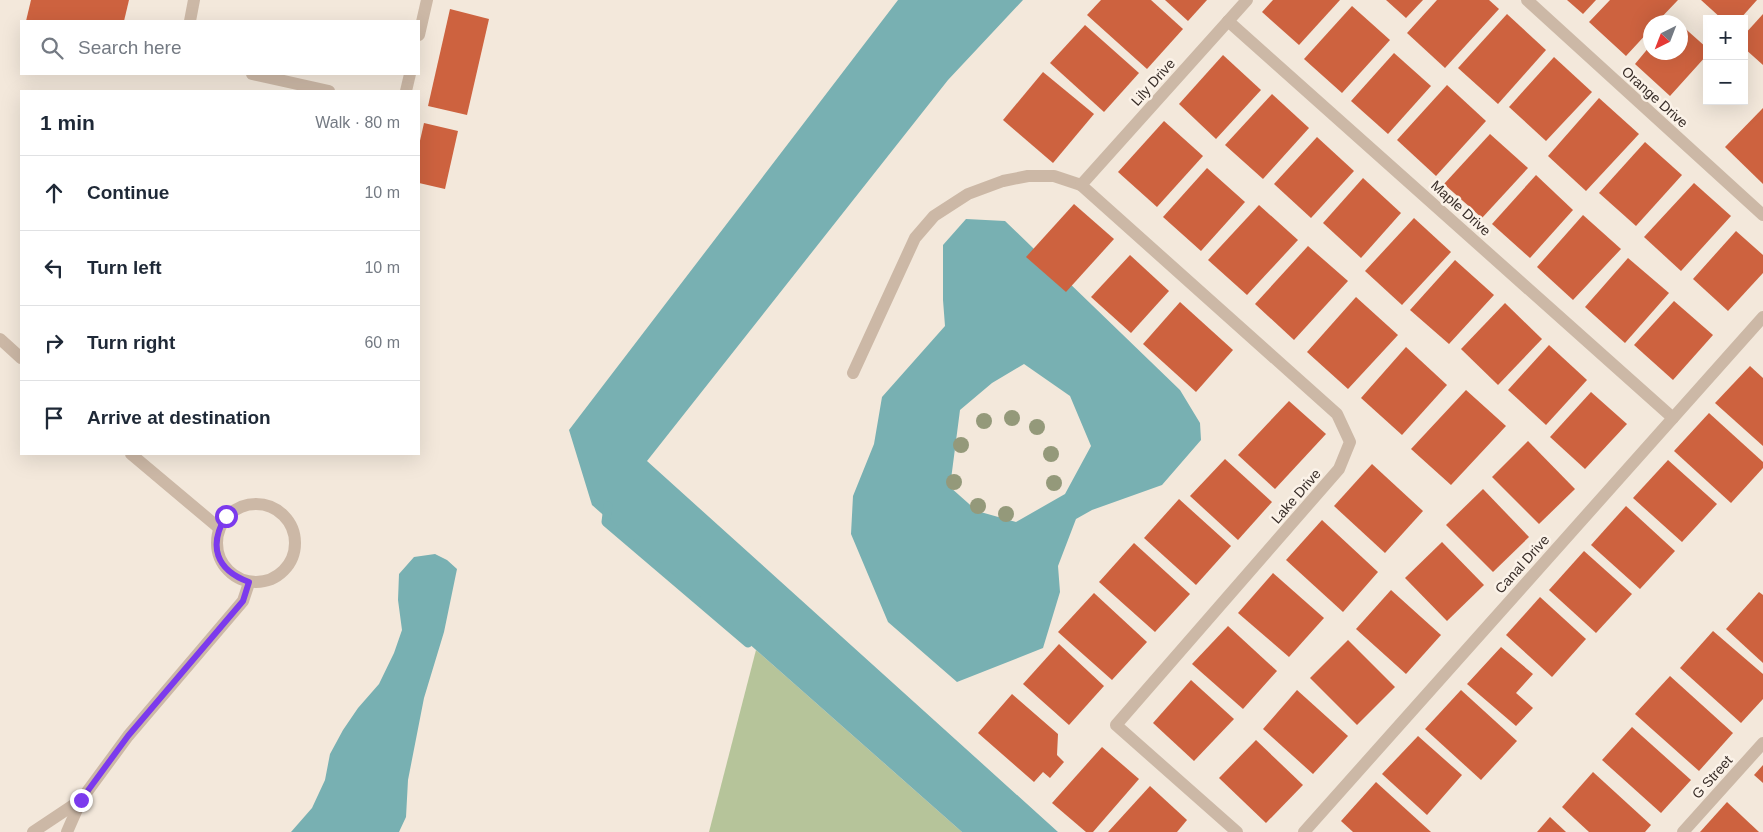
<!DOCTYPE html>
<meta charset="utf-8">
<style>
:root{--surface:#fff;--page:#f2f2f3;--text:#1f2937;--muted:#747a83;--line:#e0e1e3}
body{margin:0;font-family:Helvetica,sans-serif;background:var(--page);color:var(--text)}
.controls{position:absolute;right:15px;top:15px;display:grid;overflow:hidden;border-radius:0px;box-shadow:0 5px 20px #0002}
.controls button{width:45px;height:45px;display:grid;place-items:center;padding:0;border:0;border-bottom:1px solid var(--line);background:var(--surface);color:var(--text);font:25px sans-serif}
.compass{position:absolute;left:1643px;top:15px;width:45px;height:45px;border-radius:50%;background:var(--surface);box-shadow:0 5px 20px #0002;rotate:222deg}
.stop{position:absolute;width:15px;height:15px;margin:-11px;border:4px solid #7c3aed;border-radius:50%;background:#fff}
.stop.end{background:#7c3aed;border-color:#fff;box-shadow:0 1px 5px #0008}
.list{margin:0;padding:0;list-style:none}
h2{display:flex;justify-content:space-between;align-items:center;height:65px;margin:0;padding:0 20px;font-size:21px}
h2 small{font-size:16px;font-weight:400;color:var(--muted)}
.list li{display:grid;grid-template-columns:32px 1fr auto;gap:15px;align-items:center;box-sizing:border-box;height:75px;padding:0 20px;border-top:1px solid var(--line)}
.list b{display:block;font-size:19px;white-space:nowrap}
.list em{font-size:16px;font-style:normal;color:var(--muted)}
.icon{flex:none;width:28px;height:28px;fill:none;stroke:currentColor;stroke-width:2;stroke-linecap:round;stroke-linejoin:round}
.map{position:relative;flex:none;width:1763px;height:832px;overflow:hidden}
.search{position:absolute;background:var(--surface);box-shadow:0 5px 20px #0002;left:20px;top:20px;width:400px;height:55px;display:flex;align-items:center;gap:12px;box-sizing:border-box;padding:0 18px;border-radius:0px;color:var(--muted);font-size:19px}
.panel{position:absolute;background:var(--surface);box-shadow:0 5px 20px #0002;left:20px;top:90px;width:400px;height:365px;border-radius:0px}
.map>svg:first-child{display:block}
</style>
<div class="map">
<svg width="1763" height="832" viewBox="0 0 1763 832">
<rect width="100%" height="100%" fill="#f3e8db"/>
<!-- green -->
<path fill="#b6c49a" d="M756 650 962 832H709Z"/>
<!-- water -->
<g fill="#78b0b2" fill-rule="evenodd">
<path d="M898 0H1023L948 80 647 461 1058 832H962L592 505 569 430Z"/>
<path d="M966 219 1005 221 1180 390 1200 423 1201 440 1162 485 1092 510 1076 519 1058 566 1060 592 1043 648 957 682 888 622 851 534 853 496 874 444 882 397 945 326 943 300V245ZM1024 364 1070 396 1091 446 1065 494 1016 522 977 511 950 487 960 410 992 383Z"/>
<path d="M435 554 447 560 457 569 444 632 424 698 408 780 406 817 399 832H291L312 808 325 780 330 754 343 730 358 708 379 684 394 653 402 630 398 600 399 574 414 557Z"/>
</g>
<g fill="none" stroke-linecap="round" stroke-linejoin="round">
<!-- stream -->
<path stroke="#78b0b2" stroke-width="9" d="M608 506 606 522 748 643"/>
</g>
<!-- building -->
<g fill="#cd623f">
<path d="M31 0H129L124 21H26Z"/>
<path d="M1101 0H1151L1183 29 1147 69 1087 15Z"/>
<path d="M1165 0H1207L1188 21Z"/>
<path d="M1273 0H1340L1299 45 1262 12Z"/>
<path d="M1386 0H1423L1406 18Z"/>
<path d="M1437 0H1489L1499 9 1445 68 1407 33Z"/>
<path d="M1567 0H1596L1583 14Z"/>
<path d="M1610 0H1678L1657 22H1650V30L1626 56 1589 22Z"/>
<path d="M1701 0H1757L1740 19H1722Z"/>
<path d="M1352 6 1390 40 1342 93 1304 59Z"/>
<path d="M450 9 489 19 467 115 428 106Z"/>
<path d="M1507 14 1546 50 1498 104 1458 68Z"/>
<path d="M1763 14V65L1744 48V35Z"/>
<path d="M1680 24 1707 48V55L1670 96 1635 64 1650 46V52H1680Z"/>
<path d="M1085 25 1139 73 1104 112 1050 63Z"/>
<path d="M1394 53 1431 86 1388 134 1351 101Z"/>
<path d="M1223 55 1261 90 1216 139 1179 104Z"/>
<path d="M1554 57 1592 92 1546 141 1509 107Z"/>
<path d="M1043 72 1094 114 1053 163 1003 120Z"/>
<path d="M1447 85 1486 121 1436 176 1397 140Z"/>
<path d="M1272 94 1309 128 1263 179 1225 145Z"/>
<path d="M1599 98 1639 134 1586 191 1548 156Z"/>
<path d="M1763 108V184L1725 147Z"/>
<path d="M1164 121 1203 156 1157 207 1118 172Z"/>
<path d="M424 123 458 131 445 189 419 183V145Z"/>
<path d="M1490 134 1528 168 1482 218 1444 184Z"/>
<path d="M1317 137 1354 171 1311 218 1274 184Z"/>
<path d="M1645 142 1682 175 1636 226 1599 193Z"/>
<path d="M1207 168 1245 202 1201 251 1163 217Z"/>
<path d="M1536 175 1573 210 1530 258 1492 224Z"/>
<path d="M1363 178 1401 213 1361 258 1323 223Z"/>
<path d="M1694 183 1731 216 1681 271 1644 237Z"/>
<path d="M1074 204 1114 239 1066 292 1026 257Z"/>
<path d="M1259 205 1298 240 1247 295 1208 260Z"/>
<path d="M1583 215 1621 249 1573 300 1537 267Z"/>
<path d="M1414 218 1451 252 1402 305 1365 271Z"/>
<path d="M1736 231 1763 255V273L1728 311 1693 279Z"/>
<path d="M1308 246 1348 281 1294 340 1255 304Z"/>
<path d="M1130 255 1169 291 1131 333 1091 297Z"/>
<path d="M1628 258 1669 293 1625 343 1585 307Z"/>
<path d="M1455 260 1494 295 1449 344 1410 310Z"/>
<path d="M1356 297 1398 335 1348 389 1307 352Z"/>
<path d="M1674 301 1713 335 1673 380 1634 345Z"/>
<path d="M1180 302 1233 350 1196 392 1143 344Z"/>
<path d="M1505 303 1542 339 1498 385 1461 349Z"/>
<path d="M1549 345 1587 380 1546 425 1508 390Z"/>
<path d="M1406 347 1447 385 1402 435 1361 398Z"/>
<path d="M1750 366 1763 378V446L1715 403Z"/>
<path d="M1466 390 1506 426 1451 485 1411 449Z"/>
<path d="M1591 392 1627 424 1585 469 1550 437Z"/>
<path d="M1289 401 1326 434 1275 489 1238 455Z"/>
<path d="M1709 413 1763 462V468L1731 503 1674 451Z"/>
<path d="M1528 441 1575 489 1539 524 1492 477Z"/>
<path d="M1225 459 1272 502 1238 540 1190 496Z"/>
<path d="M1668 460 1717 504 1682 542 1633 498Z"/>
<path d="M1372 464 1423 511 1385 553 1334 506Z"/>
<path d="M1483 489 1529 537 1493 572 1446 525Z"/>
<path d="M1179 499 1231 546 1196 585 1144 538Z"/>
<path d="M1626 506 1675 551 1640 589 1591 545Z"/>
<path d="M1322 520 1378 572 1343 612 1286 560Z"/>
<path d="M1442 542 1484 585 1447 621 1405 578Z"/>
<path d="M1134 543 1190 594 1155 632 1099 582Z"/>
<path d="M1584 551 1632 594 1596 633 1549 590Z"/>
<path d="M1273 573 1324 618 1289 657 1238 613Z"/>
<path d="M1391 590 1441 635 1406 674 1356 629Z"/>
<path d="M1759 592 1763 595V663L1726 629Z"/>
<path d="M1094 593 1147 642 1112 680 1058 632Z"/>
<path d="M1540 597 1586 639 1552 677 1506 635Z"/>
<path d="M1228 626 1277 671 1243 709 1192 664Z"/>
<path d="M1713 631 1763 674V699L1741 723 1680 668Z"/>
<path d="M1348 640 1395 687 1357 725 1310 678Z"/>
<path d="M1059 644 1104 686 1069 725 1023 684Z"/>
<path d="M1501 647 1533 674 1516 693 1533 708 1516 726 1467 684Z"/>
<path d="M1670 676 1733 733 1699 771 1635 714Z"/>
<path d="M1191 680 1234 719 1194 761 1153 723Z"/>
<path d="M1297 690 1348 736 1313 774 1263 729Z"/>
<path d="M1461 690 1517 741 1481 780 1425 729Z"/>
<path d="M1012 694 1058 734 1057 755 1064 762 1050 778 1043 772 1034 782 978 733Z"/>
<path d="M1632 727 1691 780 1661 813 1602 760Z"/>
<path d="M1418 736 1462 775 1427 815 1382 774Z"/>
<path d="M1256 740 1303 785 1266 823 1219 778Z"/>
<path d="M1102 747 1139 779 1093 832H1086L1052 803Z"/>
<path d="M1763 765V783L1754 775Z"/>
<path d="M1593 772 1651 825 1645 832H1589L1562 807Z"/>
<path d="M1376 782 1431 832H1353L1341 821Z"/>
<path d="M1150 786 1187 820 1177 832H1108Z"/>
<path d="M1727 802 1759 832H1700Z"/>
<path d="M1550 817 1566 832H1537Z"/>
</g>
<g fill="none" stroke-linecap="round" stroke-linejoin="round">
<!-- lane -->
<g stroke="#ccb8a6" stroke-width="12">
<path d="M190 21 194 0"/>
<path d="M252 74 329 91"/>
<path d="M853 373 915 238 934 216 968 194 1003 181 1028 176H1054L1081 185"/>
</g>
<!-- street -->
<g stroke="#ccb8a6" stroke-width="12">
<path d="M1527 0 1763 215"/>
<path d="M1228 21 1673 418"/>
<path d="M419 35 427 0"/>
<path d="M406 91 410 74"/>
<path d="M0 339 21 358"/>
<path d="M131 454 219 528"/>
<circle cx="256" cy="543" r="39"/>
<path d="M33 832 81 800"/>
<path d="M67 832 81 800 128 736 243 601 249 583"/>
<path d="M1237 832 1116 725 1339 469 1350 442 1337 414 1081 185 1247 0"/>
<path d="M1304 832 1763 317"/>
<path d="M1683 832 1763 743"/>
</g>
</g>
<!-- trees -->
<g fill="#94997a">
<circle cx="1012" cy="418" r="8"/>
<circle cx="984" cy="421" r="8"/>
<circle cx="1037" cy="427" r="8"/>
<circle cx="961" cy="445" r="8"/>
<circle cx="1051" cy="454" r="8"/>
<circle cx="954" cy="482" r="8"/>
<circle cx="1054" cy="483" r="8"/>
<circle cx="978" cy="506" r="8"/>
<circle cx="1006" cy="514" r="8"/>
</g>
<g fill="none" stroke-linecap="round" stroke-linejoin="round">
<!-- route -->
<path stroke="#7c3aed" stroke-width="6" d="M81 800 128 736 243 601 249 582C216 570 208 546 226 516"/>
</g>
<g text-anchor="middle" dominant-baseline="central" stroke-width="5" stroke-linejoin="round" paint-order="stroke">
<!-- street labels -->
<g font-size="14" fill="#382d28" stroke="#fbf2e8">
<text transform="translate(1153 82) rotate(-48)">Lily Drive</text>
<text transform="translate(1655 97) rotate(42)">Orange Drive</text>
<text transform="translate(1461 208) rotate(42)">Maple Drive</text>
<text transform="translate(1296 496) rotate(-49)">Lake Drive</text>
<text transform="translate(1522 564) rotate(-48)">Canal Drive</text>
<text transform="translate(1712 777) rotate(-48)">G Street</text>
</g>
</g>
</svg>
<div class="controls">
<button>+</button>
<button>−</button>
</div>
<svg class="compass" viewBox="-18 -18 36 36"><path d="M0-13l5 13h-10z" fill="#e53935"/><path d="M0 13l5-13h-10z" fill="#747a83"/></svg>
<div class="stop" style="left:226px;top:516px"></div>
<div class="stop end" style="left:81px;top:800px"></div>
<div class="search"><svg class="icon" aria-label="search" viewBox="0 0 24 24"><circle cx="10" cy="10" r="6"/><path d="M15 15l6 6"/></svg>Search here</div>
<section class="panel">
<h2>1 min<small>Walk · 80 m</small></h2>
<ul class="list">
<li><svg class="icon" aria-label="ahead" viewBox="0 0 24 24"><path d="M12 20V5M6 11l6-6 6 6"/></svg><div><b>Continue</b></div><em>10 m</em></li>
<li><svg class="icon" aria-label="left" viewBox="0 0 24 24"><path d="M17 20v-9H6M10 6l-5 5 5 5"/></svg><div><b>Turn left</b></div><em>10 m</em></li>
<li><svg class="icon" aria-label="right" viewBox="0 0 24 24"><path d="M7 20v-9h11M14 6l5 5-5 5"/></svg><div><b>Turn right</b></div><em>60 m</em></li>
<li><svg class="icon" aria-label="arrive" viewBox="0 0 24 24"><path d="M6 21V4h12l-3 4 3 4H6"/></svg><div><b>Arrive at destination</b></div></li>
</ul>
</section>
</div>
